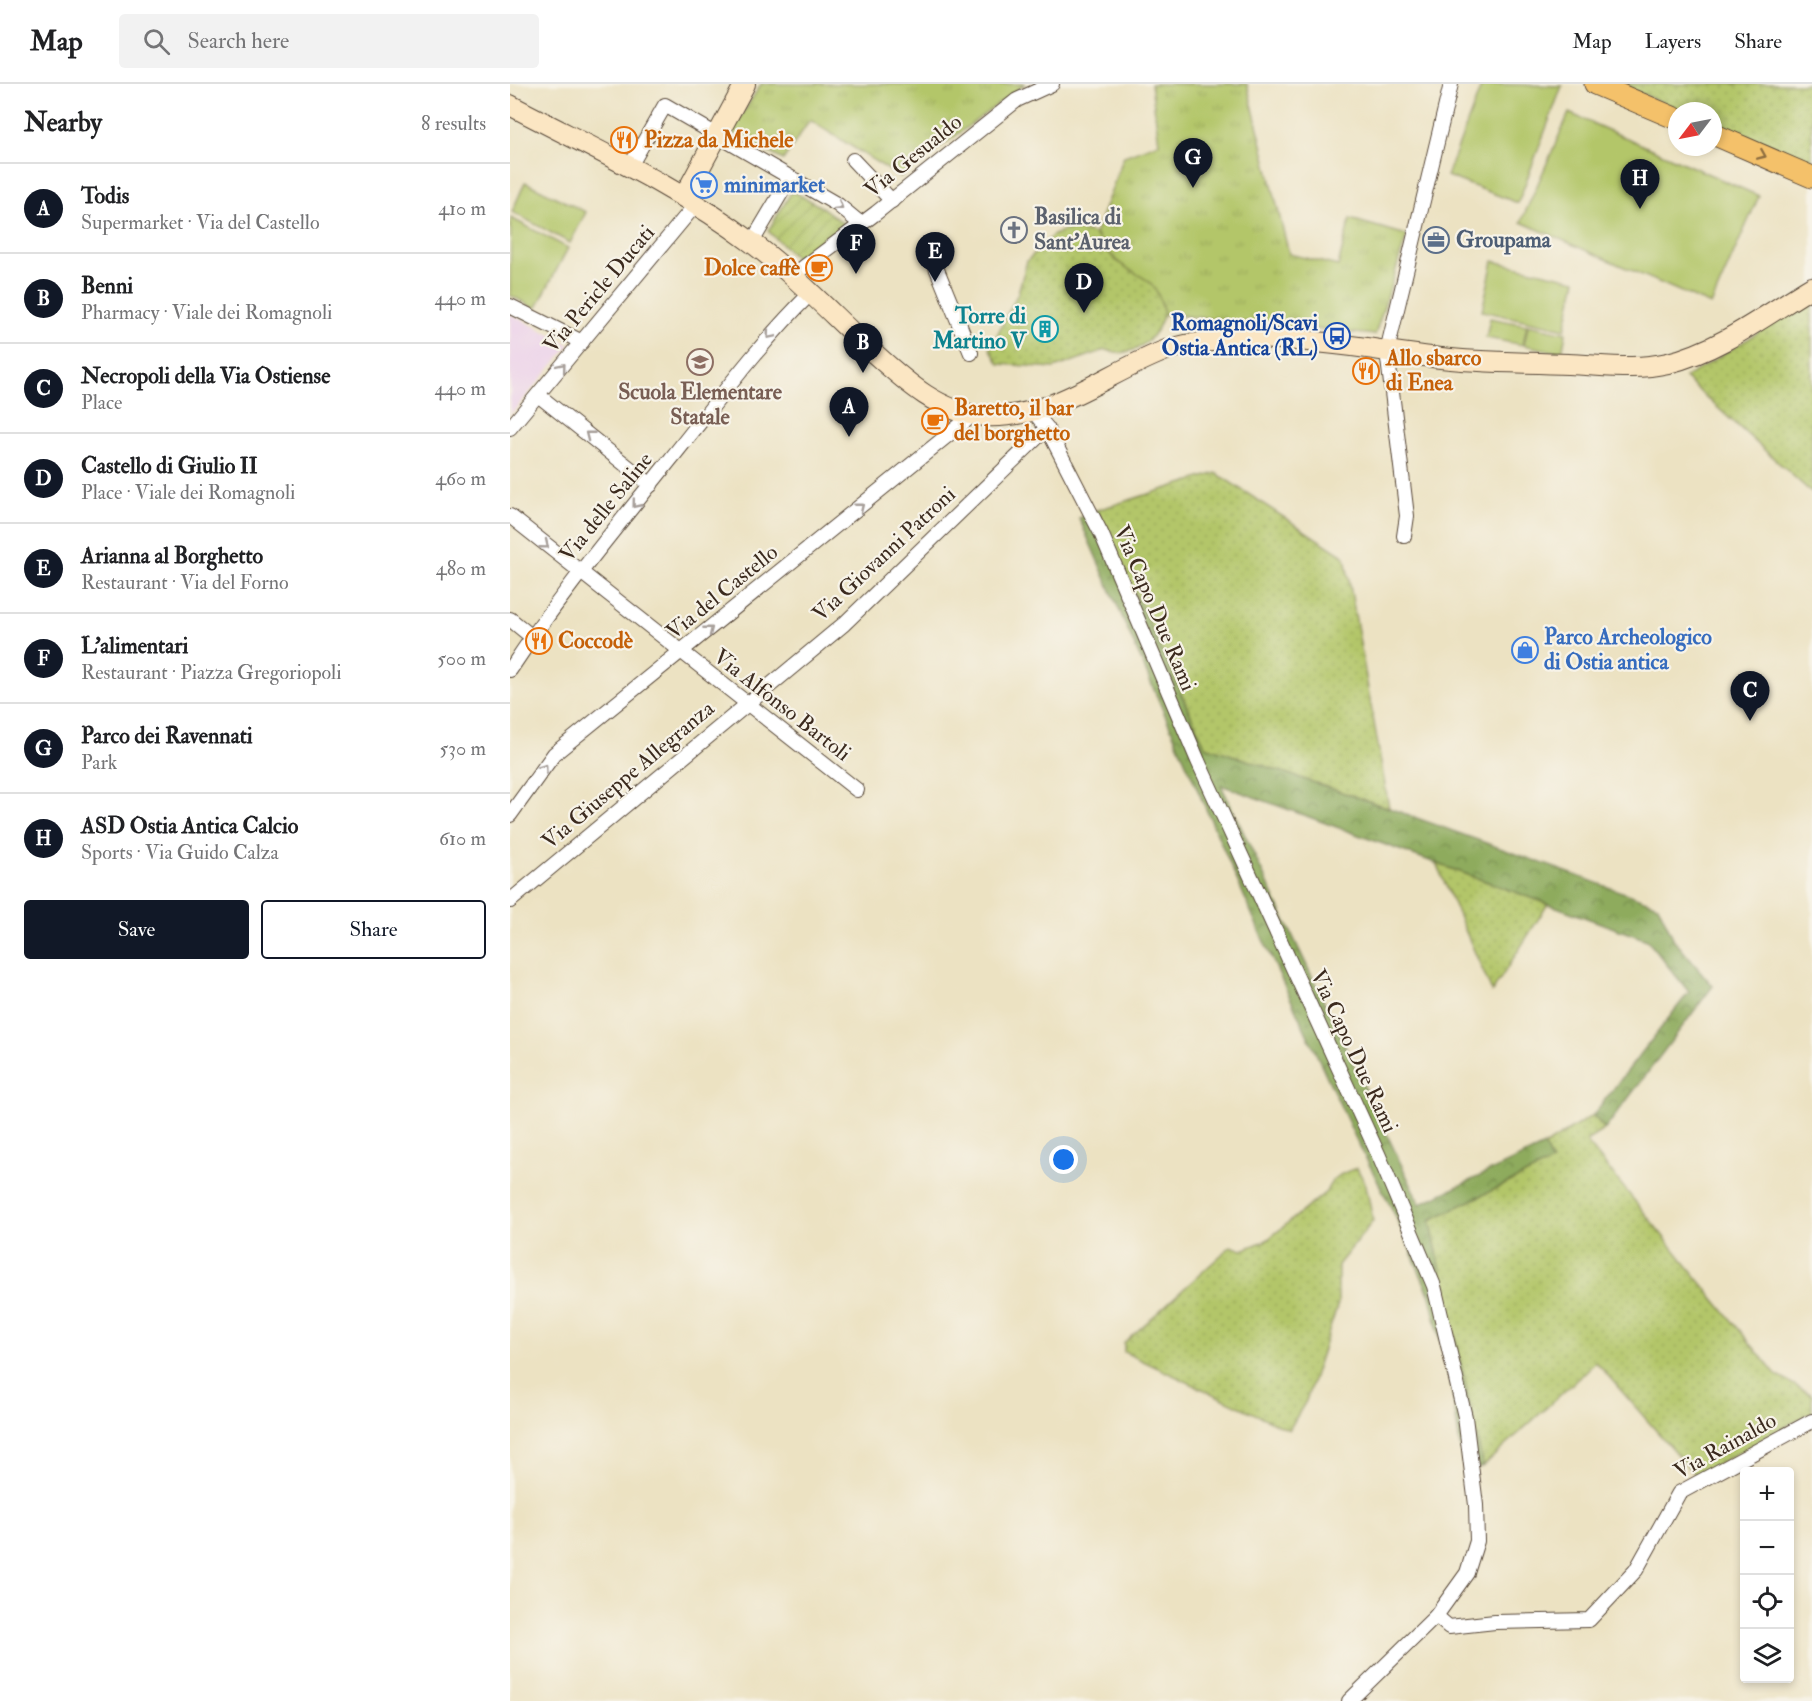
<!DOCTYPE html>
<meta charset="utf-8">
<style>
:root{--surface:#fff;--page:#f2f2f2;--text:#202124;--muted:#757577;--line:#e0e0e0;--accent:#111827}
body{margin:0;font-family:"IM FELL Double Pica",serif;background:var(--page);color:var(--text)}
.controls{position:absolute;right:18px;bottom:18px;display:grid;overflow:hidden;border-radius:6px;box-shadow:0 3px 9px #0003}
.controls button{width:54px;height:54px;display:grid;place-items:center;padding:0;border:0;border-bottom:2px solid var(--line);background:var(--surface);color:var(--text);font:30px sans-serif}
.compass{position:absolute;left:1158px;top:18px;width:54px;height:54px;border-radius:50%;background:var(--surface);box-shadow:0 3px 9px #0003;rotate:238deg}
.you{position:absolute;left:554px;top:1076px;width:21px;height:21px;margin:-15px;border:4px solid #fff;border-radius:50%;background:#1a73e8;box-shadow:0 0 0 9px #1a73e833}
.badge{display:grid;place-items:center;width:39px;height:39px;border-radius:50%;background:var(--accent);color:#fff;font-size:20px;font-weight:700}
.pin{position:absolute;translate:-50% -50px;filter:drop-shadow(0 2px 3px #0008)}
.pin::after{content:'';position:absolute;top:32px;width:21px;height:18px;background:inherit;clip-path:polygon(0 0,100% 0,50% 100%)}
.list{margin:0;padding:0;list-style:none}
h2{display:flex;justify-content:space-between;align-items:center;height:78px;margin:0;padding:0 24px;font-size:26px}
h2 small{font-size:20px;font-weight:400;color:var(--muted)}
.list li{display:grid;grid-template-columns:39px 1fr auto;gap:18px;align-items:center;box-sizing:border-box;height:90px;padding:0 24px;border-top:2px solid var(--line)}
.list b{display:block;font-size:22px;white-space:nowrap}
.list p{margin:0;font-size:20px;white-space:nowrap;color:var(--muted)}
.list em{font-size:20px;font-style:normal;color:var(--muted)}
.actions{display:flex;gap:12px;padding:18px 24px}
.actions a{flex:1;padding:14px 0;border:2px solid var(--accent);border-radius:6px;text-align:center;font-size:21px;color:var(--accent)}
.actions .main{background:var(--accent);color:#fff}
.icon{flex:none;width:33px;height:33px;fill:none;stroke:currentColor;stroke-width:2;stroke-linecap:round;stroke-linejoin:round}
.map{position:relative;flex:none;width:1302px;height:1617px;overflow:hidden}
header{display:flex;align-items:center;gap:36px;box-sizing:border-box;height:84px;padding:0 30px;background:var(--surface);border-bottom:2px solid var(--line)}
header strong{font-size:28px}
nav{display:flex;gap:33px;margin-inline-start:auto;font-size:21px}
.search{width:420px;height:54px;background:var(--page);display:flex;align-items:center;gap:15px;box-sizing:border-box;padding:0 21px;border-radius:6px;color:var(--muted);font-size:22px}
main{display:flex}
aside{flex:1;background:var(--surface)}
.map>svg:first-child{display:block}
</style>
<header>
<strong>Map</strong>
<div class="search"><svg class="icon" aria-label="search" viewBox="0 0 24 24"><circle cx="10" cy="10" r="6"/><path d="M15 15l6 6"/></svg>Search here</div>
<nav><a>Map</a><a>Layers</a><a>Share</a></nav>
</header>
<main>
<aside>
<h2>Nearby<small>8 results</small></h2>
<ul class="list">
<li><span class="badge">A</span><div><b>Todis</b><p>Supermarket · Via del Castello</p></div><em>410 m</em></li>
<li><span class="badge">B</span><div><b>Benni</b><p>Pharmacy · Viale dei Romagnoli</p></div><em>440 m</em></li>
<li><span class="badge">C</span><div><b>Necropoli della Via Ostiense</b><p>Place</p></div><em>440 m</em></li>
<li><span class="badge">D</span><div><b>Castello di Giulio II</b><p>Place · Viale dei Romagnoli</p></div><em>460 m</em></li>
<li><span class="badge">E</span><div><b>Arianna al Borghetto</b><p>Restaurant · Via del Forno</p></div><em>480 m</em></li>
<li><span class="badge">F</span><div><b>L’alimentari</b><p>Restaurant · Piazza Gregoriopoli</p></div><em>500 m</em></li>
<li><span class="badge">G</span><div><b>Parco dei Ravennati</b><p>Park</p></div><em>530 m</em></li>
<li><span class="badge">H</span><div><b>ASD Ostia Antica Calcio</b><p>Sports · Via Guido Calza</p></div><em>610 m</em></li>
</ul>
<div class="actions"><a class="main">Save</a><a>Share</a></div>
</aside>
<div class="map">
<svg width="1302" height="1617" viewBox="0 0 1302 1617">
<defs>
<pattern id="grass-dots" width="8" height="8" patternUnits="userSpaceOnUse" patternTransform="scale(1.5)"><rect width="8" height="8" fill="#b3c669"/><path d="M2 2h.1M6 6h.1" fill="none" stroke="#9baa5b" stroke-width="1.8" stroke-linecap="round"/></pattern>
<pattern id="forest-crowns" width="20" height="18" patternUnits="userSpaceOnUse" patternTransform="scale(1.5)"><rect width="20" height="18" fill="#8eab5d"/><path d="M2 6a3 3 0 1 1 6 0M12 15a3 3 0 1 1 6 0" fill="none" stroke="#758b4c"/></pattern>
<pattern id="park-tufts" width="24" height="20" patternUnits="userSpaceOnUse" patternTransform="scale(1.5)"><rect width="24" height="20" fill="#b3c669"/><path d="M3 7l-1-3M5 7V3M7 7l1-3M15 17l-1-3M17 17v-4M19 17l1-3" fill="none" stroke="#9baa5b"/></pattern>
<pattern id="garden-furrows" width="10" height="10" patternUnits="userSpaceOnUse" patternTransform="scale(1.5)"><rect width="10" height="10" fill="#b3c669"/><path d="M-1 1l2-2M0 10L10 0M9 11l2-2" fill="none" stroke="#9baa5b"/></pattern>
</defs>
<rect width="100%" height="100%" fill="#f7f3e8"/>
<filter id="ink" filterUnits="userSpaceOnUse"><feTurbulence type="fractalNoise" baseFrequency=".0167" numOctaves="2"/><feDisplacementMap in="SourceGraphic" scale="12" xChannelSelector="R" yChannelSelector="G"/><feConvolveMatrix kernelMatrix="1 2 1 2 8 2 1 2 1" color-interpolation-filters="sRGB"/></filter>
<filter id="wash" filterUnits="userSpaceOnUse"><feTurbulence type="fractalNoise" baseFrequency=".008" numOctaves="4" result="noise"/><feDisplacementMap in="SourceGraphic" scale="24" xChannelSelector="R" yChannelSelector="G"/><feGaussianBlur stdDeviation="1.35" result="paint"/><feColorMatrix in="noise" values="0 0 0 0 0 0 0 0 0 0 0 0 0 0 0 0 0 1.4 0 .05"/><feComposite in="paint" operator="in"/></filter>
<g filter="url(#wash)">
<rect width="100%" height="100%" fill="#ece2c2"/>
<!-- built -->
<path fill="#ecd1ea" d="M0 230 60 261 0 331Z"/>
<!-- grass -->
<g fill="url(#grass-dots)" stroke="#777844" stroke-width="1.5">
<path d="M1107 0H1302V80L1203 39V27H1173Z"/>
<path d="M564 145 585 150 605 176 641 197 649 211 654 230 648 244 639 256 627 265 611 269 595 266 544 284 489 280 480 265 508 209 517 177 542 152 554 146Z"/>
<path d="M1302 215V409L1175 294Z"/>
<path d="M706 389 835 473 879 724 695 662 587 426Z"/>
<path d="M926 779 1038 820 982 908Z"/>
<path d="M1083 1031 1095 1045 1076 1057 1266 1291 1302 1311V1328L1186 1392 1086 1278 973 1382 920 1136 1042 1078 1034 1062Z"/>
<path d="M847 1084 856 1101 863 1137 828 1181V1220L796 1317 779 1346 614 1268V1259L721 1162 732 1166 757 1156 816 1108C822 1093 832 1089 847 1084Z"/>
</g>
<!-- forest -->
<path fill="url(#forest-crowns)" stroke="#646a3e" stroke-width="1.5" d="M587 426 695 662 879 724 1148 821 1164 856 1203 902 1095 1045 1083 1031 1179 908 1137 856 711 701 910 1120 1034 1062 1042 1078 920 1136 973 1382 954 1390 943 1312 920 1212 885 1131 846 1055 755 860 569 434Z"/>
<!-- park -->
<g fill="url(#park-tufts)" stroke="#777844" stroke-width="1.5">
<path d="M251 0H515L390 93 300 36 273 76 221 48Z"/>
<path d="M641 0H737L779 170 828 182 840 135 897 151 865 251 654 230C645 189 634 199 606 176 598 169 592 159 585 150L614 72 649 59Z"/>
</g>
<!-- garden -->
<path fill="url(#garden-furrows)" stroke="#777844" stroke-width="1.5" d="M282 107 313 124 335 141 291 179 258 147Z"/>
<!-- pitch -->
<g fill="#b3c669" stroke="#777844" stroke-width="1.5">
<path d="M972 0 1052 2 1008 119 937 92Z"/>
<path d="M1059 29 1249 112 1201 221 1011 138Z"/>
<path d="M15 98 76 128 60 159 2 128Z"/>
<path d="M1 134 58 164 26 225 0 211Z"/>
<path d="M983 177 1066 196 1055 245 972 227Z"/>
<path d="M980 234 1017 241 1013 261 976 254Z"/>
<path d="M1018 241 1056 249 1052 269 1014 261Z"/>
</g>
</g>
<g filter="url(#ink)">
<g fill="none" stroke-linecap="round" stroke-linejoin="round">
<defs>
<g id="street">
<path d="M343 76 382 117"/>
<path d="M119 84 155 21 328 121 351 140"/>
<path d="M242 158 280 94"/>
<path d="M417 161 461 269"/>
<path d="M282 192 366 129 507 16 542 0"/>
<path d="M0 222 72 258"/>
<path d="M28 311 141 401"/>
<path d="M524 328 537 344 591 449 688 677 869 1072 924 1202 955 1333 966 1421 967 1457 957 1489 926 1532 839 1617"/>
<path d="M0 344 186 120"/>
<path d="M0 432 347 706"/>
<path d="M894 452 897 432 877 267 941 0"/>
<path d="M0 535 22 553"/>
<path d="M0 586C48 513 105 445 160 376 206 319 249 260 301 209"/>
<path d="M0 731 44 670 464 330"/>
<path d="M0 817 334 540 537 344"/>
<path d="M926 1532 939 1543 985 1538 1079 1536 1126 1486 1169 1409 1302 1337"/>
</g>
<g id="secondary">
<path d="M0 21C81 64 167 102 241 158 286 191 324 233 365 270 396 298 430 329 474 332 544 336 596 288 659 265 748 241 842 264 931 274 972 279 1016 278 1058 280 1091 281 1124 287 1158 279 1209 267 1257 230 1302 203"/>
<path d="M174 113 235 0"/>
</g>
<g id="primary">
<path d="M1085 0 1167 35"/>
<path d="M1203 50 1302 93"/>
</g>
</defs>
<!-- street casing -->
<use href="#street" stroke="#564637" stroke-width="16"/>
<!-- secondary casing -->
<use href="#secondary" stroke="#564637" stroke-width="22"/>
<!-- primary casing -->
<use href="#primary" stroke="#564637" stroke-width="23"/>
<!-- street -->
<use href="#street" stroke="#fff" stroke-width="14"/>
<!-- secondary -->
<use href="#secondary" stroke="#fbe6c3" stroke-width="20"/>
<!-- primary -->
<use href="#primary" stroke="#f4c16a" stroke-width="21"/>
</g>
<!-- one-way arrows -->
<defs><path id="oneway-chevron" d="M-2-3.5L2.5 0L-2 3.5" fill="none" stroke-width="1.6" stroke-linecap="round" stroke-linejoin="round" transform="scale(1.5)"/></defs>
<use stroke="#8e6e40" href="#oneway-chevron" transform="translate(1252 71) rotate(23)"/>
<g stroke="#a79f9a">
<use href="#oneway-chevron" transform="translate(329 122) rotate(32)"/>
<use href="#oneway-chevron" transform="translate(260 251) rotate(130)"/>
<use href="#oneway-chevron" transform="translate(52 283) rotate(-50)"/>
<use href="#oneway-chevron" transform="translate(79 351) rotate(-142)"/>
<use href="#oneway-chevron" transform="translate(126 420) rotate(129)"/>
<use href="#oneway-chevron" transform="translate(350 423) rotate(-39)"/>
<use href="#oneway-chevron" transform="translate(35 461) rotate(39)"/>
<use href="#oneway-chevron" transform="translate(199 546) rotate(-39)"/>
<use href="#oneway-chevron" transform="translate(34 684) rotate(-55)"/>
</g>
</g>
<!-- icons -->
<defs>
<symbol id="restaurant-ring" viewBox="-11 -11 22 22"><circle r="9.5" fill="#f7f3e8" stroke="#e8710a" stroke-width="1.5"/><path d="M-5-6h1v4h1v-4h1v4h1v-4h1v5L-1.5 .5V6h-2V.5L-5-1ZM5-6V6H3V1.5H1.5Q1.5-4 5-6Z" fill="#e8710a"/></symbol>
<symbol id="supermarket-ring" viewBox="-11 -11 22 22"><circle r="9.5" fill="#f7f3e8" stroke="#3f7fe0" stroke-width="1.5"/><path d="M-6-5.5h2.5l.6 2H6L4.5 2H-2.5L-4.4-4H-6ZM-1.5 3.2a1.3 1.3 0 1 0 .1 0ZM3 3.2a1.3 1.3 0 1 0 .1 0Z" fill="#3f7fe0"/></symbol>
<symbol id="church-ring" viewBox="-11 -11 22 22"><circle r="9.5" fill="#f7f3e8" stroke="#6b7280" stroke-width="1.5"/><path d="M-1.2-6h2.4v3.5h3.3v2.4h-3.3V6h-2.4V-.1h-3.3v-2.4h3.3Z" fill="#6b7280"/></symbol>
<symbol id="office-ring" viewBox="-11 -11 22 22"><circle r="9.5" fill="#f7f3e8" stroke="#5c6f8a" stroke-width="1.5"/><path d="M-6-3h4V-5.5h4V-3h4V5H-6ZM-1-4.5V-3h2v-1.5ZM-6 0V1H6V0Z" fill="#5c6f8a"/></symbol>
<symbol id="cafe-ring" viewBox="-11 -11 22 22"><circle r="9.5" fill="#f7f3e8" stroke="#e8710a" stroke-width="1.5"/><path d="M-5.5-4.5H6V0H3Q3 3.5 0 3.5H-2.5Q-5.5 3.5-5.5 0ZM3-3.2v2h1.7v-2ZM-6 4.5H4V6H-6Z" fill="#e8710a"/></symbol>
<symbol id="building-ring" viewBox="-11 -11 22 22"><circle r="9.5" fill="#f7f3e8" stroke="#0f9aa8" stroke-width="1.5"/><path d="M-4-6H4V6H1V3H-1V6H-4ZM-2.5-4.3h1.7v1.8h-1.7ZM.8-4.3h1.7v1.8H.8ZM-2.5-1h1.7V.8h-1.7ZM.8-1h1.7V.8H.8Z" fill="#0f9aa8"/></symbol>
<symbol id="bus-ring" viewBox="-11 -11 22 22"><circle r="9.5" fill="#f7f3e8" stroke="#1a4fb4" stroke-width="1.5"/><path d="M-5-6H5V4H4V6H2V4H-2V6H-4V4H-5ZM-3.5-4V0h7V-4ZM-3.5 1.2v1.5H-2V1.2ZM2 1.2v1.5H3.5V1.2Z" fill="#1a4fb4"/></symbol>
<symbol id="school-ring" viewBox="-11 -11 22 22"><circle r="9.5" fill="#f7f3e8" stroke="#8d6e63" stroke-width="1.5"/><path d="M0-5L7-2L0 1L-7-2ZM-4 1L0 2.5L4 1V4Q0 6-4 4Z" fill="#8d6e63"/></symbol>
<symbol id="shop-ring" viewBox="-11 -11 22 22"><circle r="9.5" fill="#f7f3e8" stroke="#3f7fe0" stroke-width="1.5"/><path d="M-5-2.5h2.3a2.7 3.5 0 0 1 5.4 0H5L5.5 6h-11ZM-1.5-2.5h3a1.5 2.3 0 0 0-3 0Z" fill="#3f7fe0"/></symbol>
</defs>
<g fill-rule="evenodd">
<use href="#restaurant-ring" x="99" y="41" width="30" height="30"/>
<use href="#supermarket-ring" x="179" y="86" width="30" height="30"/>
<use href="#church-ring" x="489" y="131" width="30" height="30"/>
<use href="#office-ring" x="911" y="141" width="30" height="30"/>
<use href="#cafe-ring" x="294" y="169" width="30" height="30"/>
<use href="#building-ring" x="520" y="230" width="30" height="30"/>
<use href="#bus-ring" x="812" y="237" width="30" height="30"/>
<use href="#school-ring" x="175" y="263" width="30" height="30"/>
<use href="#restaurant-ring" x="841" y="272" width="30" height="30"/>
<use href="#cafe-ring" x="410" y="322" width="30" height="30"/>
<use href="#restaurant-ring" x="14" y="542" width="30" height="30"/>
<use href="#shop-ring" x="1000" y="551" width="30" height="30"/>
</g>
<g text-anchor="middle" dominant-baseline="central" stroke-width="4.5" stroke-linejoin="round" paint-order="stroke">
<!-- food labels -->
<g font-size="22" font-weight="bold" fill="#c56008" stroke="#f7f3e8" text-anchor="start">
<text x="134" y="56">Pizza da Michele</text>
<text x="290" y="184" text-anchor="end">Dolce caffè</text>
<text x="876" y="274">Allo sbarco<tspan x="876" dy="25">di Enea</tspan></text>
<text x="444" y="324">Baretto, il bar<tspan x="444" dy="25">del borghetto</tspan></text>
<text x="48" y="557">Coccodè</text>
</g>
<!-- street labels -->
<g font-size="22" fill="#3b2a1e" stroke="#f7f3e8">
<text transform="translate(403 72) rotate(-39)">Via Gesualdo</text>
<text transform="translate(89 205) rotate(-50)">Via Pericle Ducati</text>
<text transform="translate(96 423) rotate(-51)">Via delle Saline</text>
<text transform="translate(374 470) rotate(-43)">Via Giovanni Patroni</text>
<text transform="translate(212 508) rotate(-39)">Via del Castello</text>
<text transform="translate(645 524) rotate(67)">Via Capo Due Rami</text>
<text transform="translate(272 621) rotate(38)">Via Alfonso Bartoli</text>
<text transform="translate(118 691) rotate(-40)">Via Giuseppe Allegranza</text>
<text transform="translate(844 967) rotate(65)">Via Capo Due Rami</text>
<text transform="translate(1215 1362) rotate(-29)">Via Rainaldo</text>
</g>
<!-- shop labels -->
<g font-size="22" font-weight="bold" fill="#366cbe" stroke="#f7f3e8" text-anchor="start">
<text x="214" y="101">minimarket</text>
<text x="1034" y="553">Parco Archeologico<tspan x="1034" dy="25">di Ostia antica</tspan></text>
</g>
<!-- worship labels -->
<g font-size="22" font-weight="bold" fill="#5b616d" stroke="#f7f3e8" text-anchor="start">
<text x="524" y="133">Basilica di<tspan x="524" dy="25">Sant'Aurea</tspan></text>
</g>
<!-- service labels -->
<g font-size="22" font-weight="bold" fill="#4e5e75" stroke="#f7f3e8" text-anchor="start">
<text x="946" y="156">Groupama</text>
</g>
<!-- culture labels -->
<g font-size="22" font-weight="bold" fill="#0d838f" stroke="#f7f3e8" text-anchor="end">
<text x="516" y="232">Torre di<tspan x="516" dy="25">Martino V</tspan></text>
</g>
<!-- transit labels -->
<g font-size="22" font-weight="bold" fill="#164399" stroke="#f7f3e8" text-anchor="end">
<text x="808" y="239">Romagnoli/Scavi<tspan x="808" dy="25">Ostia Antica (RL)</tspan></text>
</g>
<!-- education labels -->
<g font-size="22" font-weight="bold" fill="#785e54" stroke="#f7f3e8">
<text x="190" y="308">Scuola Elementare<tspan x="190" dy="25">Statale</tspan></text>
</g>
</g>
</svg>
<div class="controls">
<button>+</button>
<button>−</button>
<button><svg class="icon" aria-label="locate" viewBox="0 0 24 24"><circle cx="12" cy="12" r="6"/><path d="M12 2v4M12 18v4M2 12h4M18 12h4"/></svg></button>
<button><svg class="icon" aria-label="layers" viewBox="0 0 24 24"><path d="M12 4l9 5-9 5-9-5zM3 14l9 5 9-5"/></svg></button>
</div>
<svg class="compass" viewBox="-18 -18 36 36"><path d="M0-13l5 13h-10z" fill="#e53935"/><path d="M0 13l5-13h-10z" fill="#757577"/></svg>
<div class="you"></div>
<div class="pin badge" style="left:339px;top:353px">A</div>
<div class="pin badge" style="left:353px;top:289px">B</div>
<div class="pin badge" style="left:1240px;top:637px">C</div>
<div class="pin badge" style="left:574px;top:229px">D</div>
<div class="pin badge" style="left:425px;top:198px">E</div>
<div class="pin badge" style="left:346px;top:190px">F</div>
<div class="pin badge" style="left:683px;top:104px">G</div>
<div class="pin badge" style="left:1130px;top:125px">H</div>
</div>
</main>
